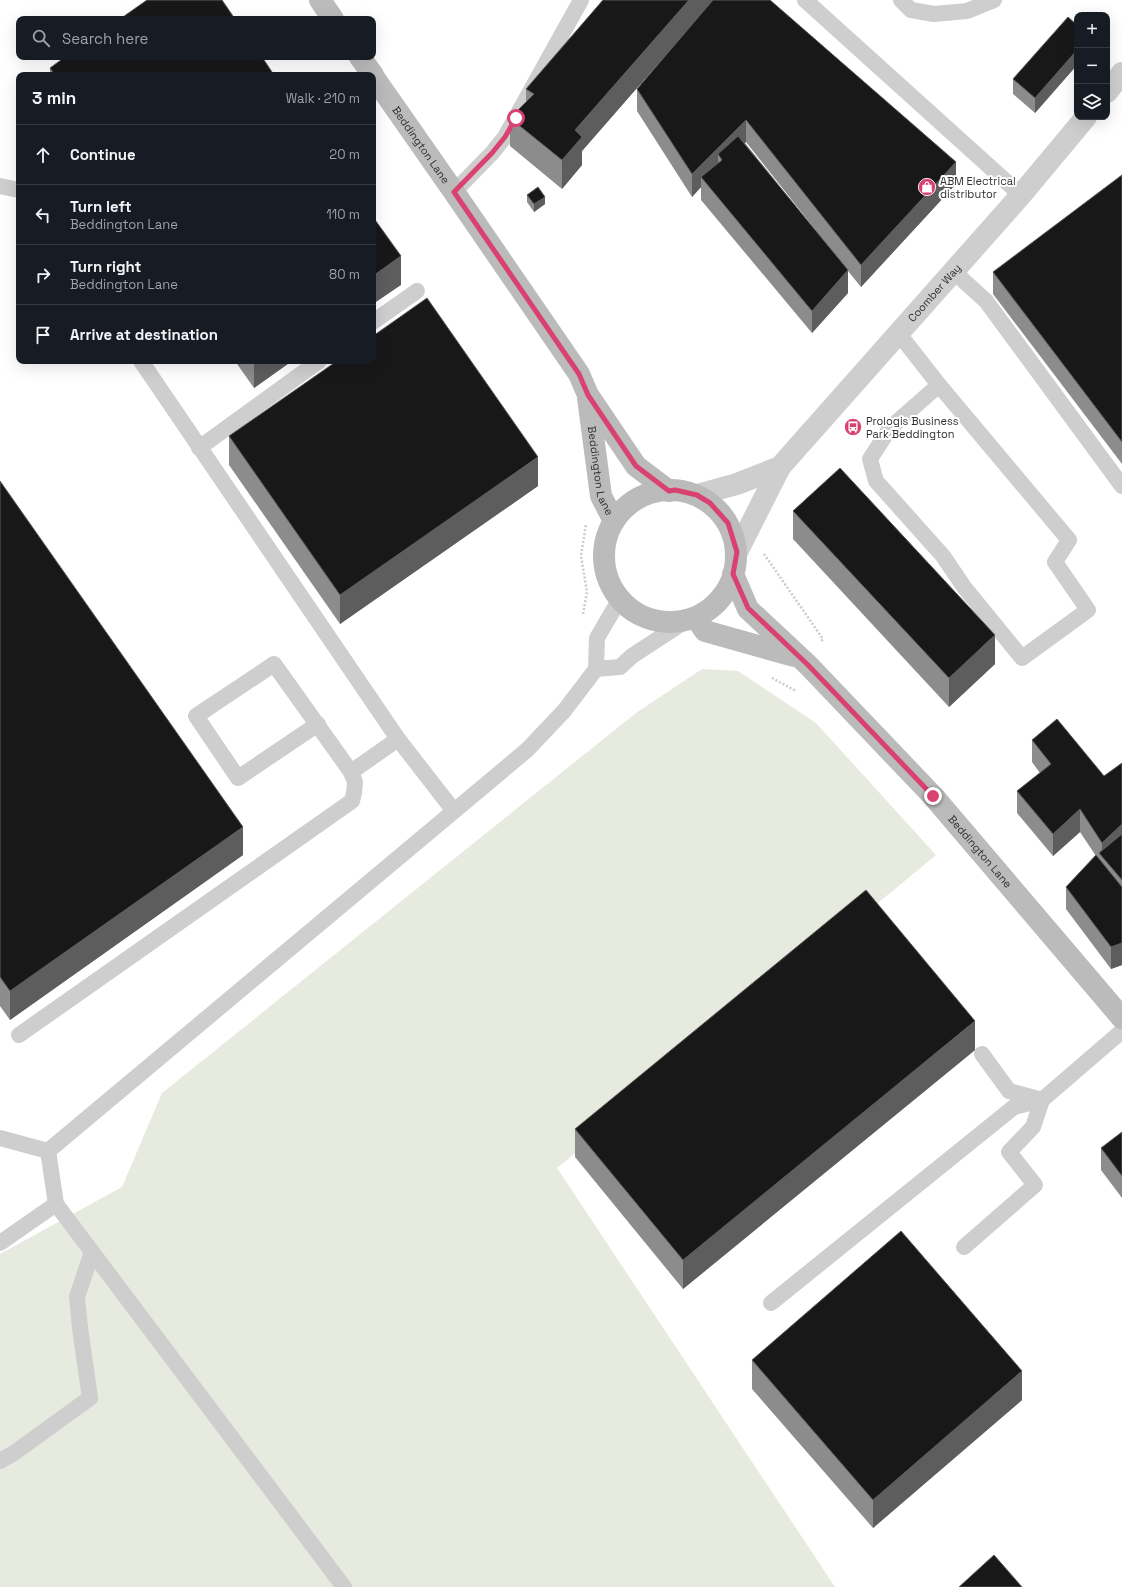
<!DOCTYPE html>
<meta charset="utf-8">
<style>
:root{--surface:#171b24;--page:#242831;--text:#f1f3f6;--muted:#9ea1a6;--line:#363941}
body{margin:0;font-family:"Space Grotesk",sans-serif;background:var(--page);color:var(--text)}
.controls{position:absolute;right:12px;top:12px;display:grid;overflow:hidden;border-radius:8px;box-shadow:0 4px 16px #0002}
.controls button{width:36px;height:36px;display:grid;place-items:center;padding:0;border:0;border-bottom:1px solid var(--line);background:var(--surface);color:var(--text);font:20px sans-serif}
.stop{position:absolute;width:12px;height:12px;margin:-9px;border:3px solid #d94270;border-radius:50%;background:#fff}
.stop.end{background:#d94270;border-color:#fff;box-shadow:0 1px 4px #0008}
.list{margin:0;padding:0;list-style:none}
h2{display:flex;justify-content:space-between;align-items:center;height:52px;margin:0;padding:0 16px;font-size:17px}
h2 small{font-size:13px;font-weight:400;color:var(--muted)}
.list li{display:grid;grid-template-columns:26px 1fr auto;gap:12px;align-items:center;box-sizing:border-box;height:60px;padding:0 16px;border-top:1px solid var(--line)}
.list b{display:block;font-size:15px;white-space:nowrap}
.list p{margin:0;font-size:13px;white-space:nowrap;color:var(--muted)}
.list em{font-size:13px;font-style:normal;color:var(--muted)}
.icon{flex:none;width:22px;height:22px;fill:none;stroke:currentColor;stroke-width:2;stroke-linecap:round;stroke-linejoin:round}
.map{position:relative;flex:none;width:1122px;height:1587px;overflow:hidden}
.search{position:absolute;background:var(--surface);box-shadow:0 4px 16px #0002;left:16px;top:16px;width:360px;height:44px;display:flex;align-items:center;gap:10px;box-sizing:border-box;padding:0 14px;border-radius:8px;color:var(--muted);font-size:15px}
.panel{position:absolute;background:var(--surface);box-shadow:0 4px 16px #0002;left:16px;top:72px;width:360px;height:292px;border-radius:8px}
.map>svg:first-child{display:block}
</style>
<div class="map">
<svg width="1122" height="1587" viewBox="0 0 1122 1587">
<rect width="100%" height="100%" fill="#fff"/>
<!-- green -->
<path fill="#e7eade" d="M702 669 738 671 816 723 936 855 557 1168 835 1587H0V1254L122 1187 162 1093 636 713Z"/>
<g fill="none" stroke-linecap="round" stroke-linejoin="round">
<!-- path -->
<g stroke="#cbcbcb" stroke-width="2.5" stroke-dasharray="2 2" stroke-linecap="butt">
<path d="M764 554 823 639 821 642"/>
<path d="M583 614 587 592 581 556 586 524"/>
<path d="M772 678 796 691"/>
</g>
<!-- service -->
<g stroke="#cecece" stroke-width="16">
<path d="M805 0 1021 195"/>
<path d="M901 0 911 10 934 14 967 11 994 0"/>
<path d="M0 186 19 190"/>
<path d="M454 192 492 153 505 137 581 0"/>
<path d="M954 272 986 301 1122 486"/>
<path d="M373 322 417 291"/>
<path d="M899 334 939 385 1069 540 1055 562 1088 610 1022 658 964 587 943 556 876 481 870 459 890 428 939 385"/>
<path d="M141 361 398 739 454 811"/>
<path d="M199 448 319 361"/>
<path d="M596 669 620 667 632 656 684 622"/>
<path d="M351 772 398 739"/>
<path d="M19 1035 352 801 354 793 355 782 351 772 274 664 196 716 238 778 318 724"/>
<path d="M0 1138 48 1151"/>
<path d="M48 1151 527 750 564 711 596 669 597 638 621 597"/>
<path d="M48 1151 56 1204 344 1587"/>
<path d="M0 1243 56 1204"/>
<path d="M964 1247 1035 1185 1009 1152 1033 1127 1042 1100 1009 1091 982 1054"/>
<path d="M771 1303 1014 1107 1042 1100 1122 1031"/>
<path d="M0 1461 14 1453 90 1398 80 1328 77 1297 92 1252"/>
</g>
<!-- tertiary -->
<g stroke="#cecece" stroke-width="22">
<path d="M1107 92 1122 73"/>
<path d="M697 495 737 484 780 467"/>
<path id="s1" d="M737 552 780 467 1021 195 1086 117"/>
</g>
<!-- secondary -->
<g stroke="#bbb" stroke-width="22">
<path d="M320 0 333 19"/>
<path d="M360 57 373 75"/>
<path id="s2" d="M373 76 454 192 579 374 588 395 636 466 669 491"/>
<path id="s3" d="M588 398 601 496 614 521"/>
<circle cx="670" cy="556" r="66"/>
<path id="s4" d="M733 574 748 609 808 665 933 796 1122 1018"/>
<path d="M696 618 705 631 794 656"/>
</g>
</g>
<!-- wall -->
<g fill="#8c8c8c" fill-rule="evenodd">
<path d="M603 0H770L956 162V184L861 287 848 271V293L812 333 701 200V187L692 197 637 111V89L694 22 582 151V165L562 189 510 146V118L526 102V89ZM746 142 844 266 745 143Z"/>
<path d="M1077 25V65L1035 113 1013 94V79Z"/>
<path d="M50 68 274 75H50Z"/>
<path d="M1122 175V464L993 294V272Z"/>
<path d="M527 195 545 204 534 212 527 202Z"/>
<path d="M235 361H292L254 388Z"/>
<path d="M229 436 538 486 340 624 229 465Z"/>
<path d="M0 481 243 855 10 1020 0 1006Z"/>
<path d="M793 511 995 664 949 707 793 539Z"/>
<path d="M1032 740 1104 776 1122 763V965L1111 969 1066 909V887L1096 856 1080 832 1053 856 1017 813V791L1040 773 1032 762Z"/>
<path d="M975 1050 683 1289 575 1157V1129Z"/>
<path d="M1122 1132V1198L1101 1170V1148Z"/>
<path d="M752 1360 1022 1400 873 1528 752 1389Z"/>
</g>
<!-- shaded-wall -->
<g fill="#5d5d5d">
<path d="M689 0H714L582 151V165L562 189V160L575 130Z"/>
<path d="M1077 50V65L1035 113V98Z"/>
<path d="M746 120V142L722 166V160L718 154V170L701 177V187L692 197V174Z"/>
<path d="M956 162V184L861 287V265Z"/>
<path d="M545 197V204L534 212V204Z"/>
<path d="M401 256V285L373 304V276Z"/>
<path d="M848 270V293L812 333V311Z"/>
<path d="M254 361H292L254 388Z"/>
<path d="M538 457V486L340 624V595Z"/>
<path d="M995 635V664L949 707V678Z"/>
<path d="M1080 809V832L1053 856V834Z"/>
<path d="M1122 824V846L1102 856V843Z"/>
<path d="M243 827V855L10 1020V991Z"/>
<path d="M1122 943V965L1111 969V947Z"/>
<path d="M975 1021V1050L683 1289V1260Z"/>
<path d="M1022 1371V1400L873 1528V1500Z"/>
</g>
<!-- building -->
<g fill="#181818" stroke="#5d5d5d">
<path d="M147 0H222L235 19H120Z"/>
<path d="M603 0H689L575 130 582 137 562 160 510 118 534 94 526 89Z"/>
<path d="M713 0H770L956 162 861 265 746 120 692 174 637 89Z"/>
<path d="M1068 17 1077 25V50L1035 98 1013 79Z"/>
<path d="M65 57H262L274 75H55L50 68Z"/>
<path d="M738 136 848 270 812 311 701 177 722 160 718 154Z"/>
<path d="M1122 175V442L993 272Z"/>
<path d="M538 187 545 197 534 204 527 195Z"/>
<path d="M373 217 401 256 373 276Z"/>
<path d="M427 298 538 457 340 595 229 436 337 361H373V336Z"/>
<path d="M840 468 995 635 949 678 793 511Z"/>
<path d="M0 481 243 827 10 991 0 977Z"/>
<path d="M1057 719 1104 776 1122 763V824L1102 843 1080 809 1053 834 1017 791 1051 764 1032 740Z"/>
<path d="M1122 834V880L1099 853Z"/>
<path d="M1096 855 1122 887V943L1111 947 1066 887Z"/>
<path d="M866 890 975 1021 683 1260 575 1129Z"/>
<path d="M1122 1132V1176L1101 1148Z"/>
<path d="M901 1231 1022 1371 873 1500 752 1360Z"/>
<path d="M994 1555 1022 1587H959Z"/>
</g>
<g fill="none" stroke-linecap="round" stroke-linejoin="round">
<!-- route -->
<path stroke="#d94270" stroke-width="5" d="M516 118 505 137 492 153 454 192 579 374 588 395 636 466 669 491 675 490 697 495 710 503 728 523 737 552 733 574 748 608 808 665 933 796"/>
</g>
<!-- icons -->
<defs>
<symbol id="shop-disc" viewBox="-11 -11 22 22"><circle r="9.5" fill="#d94270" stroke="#fff"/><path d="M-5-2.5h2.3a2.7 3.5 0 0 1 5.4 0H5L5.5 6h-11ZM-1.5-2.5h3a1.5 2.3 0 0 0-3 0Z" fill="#fff"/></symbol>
<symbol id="bus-disc" viewBox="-11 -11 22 22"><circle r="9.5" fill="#d94270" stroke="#fff"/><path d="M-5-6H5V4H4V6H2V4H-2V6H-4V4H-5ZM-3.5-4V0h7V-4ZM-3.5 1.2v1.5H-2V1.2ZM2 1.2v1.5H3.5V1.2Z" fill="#fff"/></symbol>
</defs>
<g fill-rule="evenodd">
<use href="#shop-disc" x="917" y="177" width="20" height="20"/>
<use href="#bus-disc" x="843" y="417" width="20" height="20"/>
</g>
<g text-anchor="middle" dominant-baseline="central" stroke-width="4" stroke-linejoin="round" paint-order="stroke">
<!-- street labels -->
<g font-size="11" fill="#313131" stroke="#fff">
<text stroke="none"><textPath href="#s2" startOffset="84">Beddington Lane</textPath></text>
<text stroke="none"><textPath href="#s1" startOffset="328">Coomber Way</textPath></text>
<text stroke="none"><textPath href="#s3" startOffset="74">Beddington Lane</textPath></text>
<text stroke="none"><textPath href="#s4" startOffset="374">Beddington Lane</textPath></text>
</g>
<!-- poi labels -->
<g font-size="11" fill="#313131" stroke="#fff" text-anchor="start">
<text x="940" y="181">ABM Electrical<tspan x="940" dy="13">distributor</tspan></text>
<text x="866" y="421">Prologis Business<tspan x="866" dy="13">Park Beddington</tspan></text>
</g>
</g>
</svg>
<div class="controls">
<button>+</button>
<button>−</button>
<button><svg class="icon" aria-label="layers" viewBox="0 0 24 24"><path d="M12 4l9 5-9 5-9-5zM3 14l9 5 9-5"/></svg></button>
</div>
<div class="stop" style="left:516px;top:118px"></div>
<div class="stop end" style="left:933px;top:796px"></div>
<div class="search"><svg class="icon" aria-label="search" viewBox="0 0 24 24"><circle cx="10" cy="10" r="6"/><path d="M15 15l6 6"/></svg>Search here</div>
<section class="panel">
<h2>3 min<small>Walk · 210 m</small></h2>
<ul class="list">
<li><svg class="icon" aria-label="ahead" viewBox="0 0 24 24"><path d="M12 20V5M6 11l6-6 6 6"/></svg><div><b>Continue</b></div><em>20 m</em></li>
<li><svg class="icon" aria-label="left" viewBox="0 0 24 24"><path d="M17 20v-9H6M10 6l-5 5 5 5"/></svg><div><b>Turn left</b><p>Beddington Lane</p></div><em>110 m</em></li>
<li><svg class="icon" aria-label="right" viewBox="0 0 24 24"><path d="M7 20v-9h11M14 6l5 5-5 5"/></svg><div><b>Turn right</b><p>Beddington Lane</p></div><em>80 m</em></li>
<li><svg class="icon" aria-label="arrive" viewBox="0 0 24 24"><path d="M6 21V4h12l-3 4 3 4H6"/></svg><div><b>Arrive at destination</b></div></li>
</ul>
</section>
</div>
